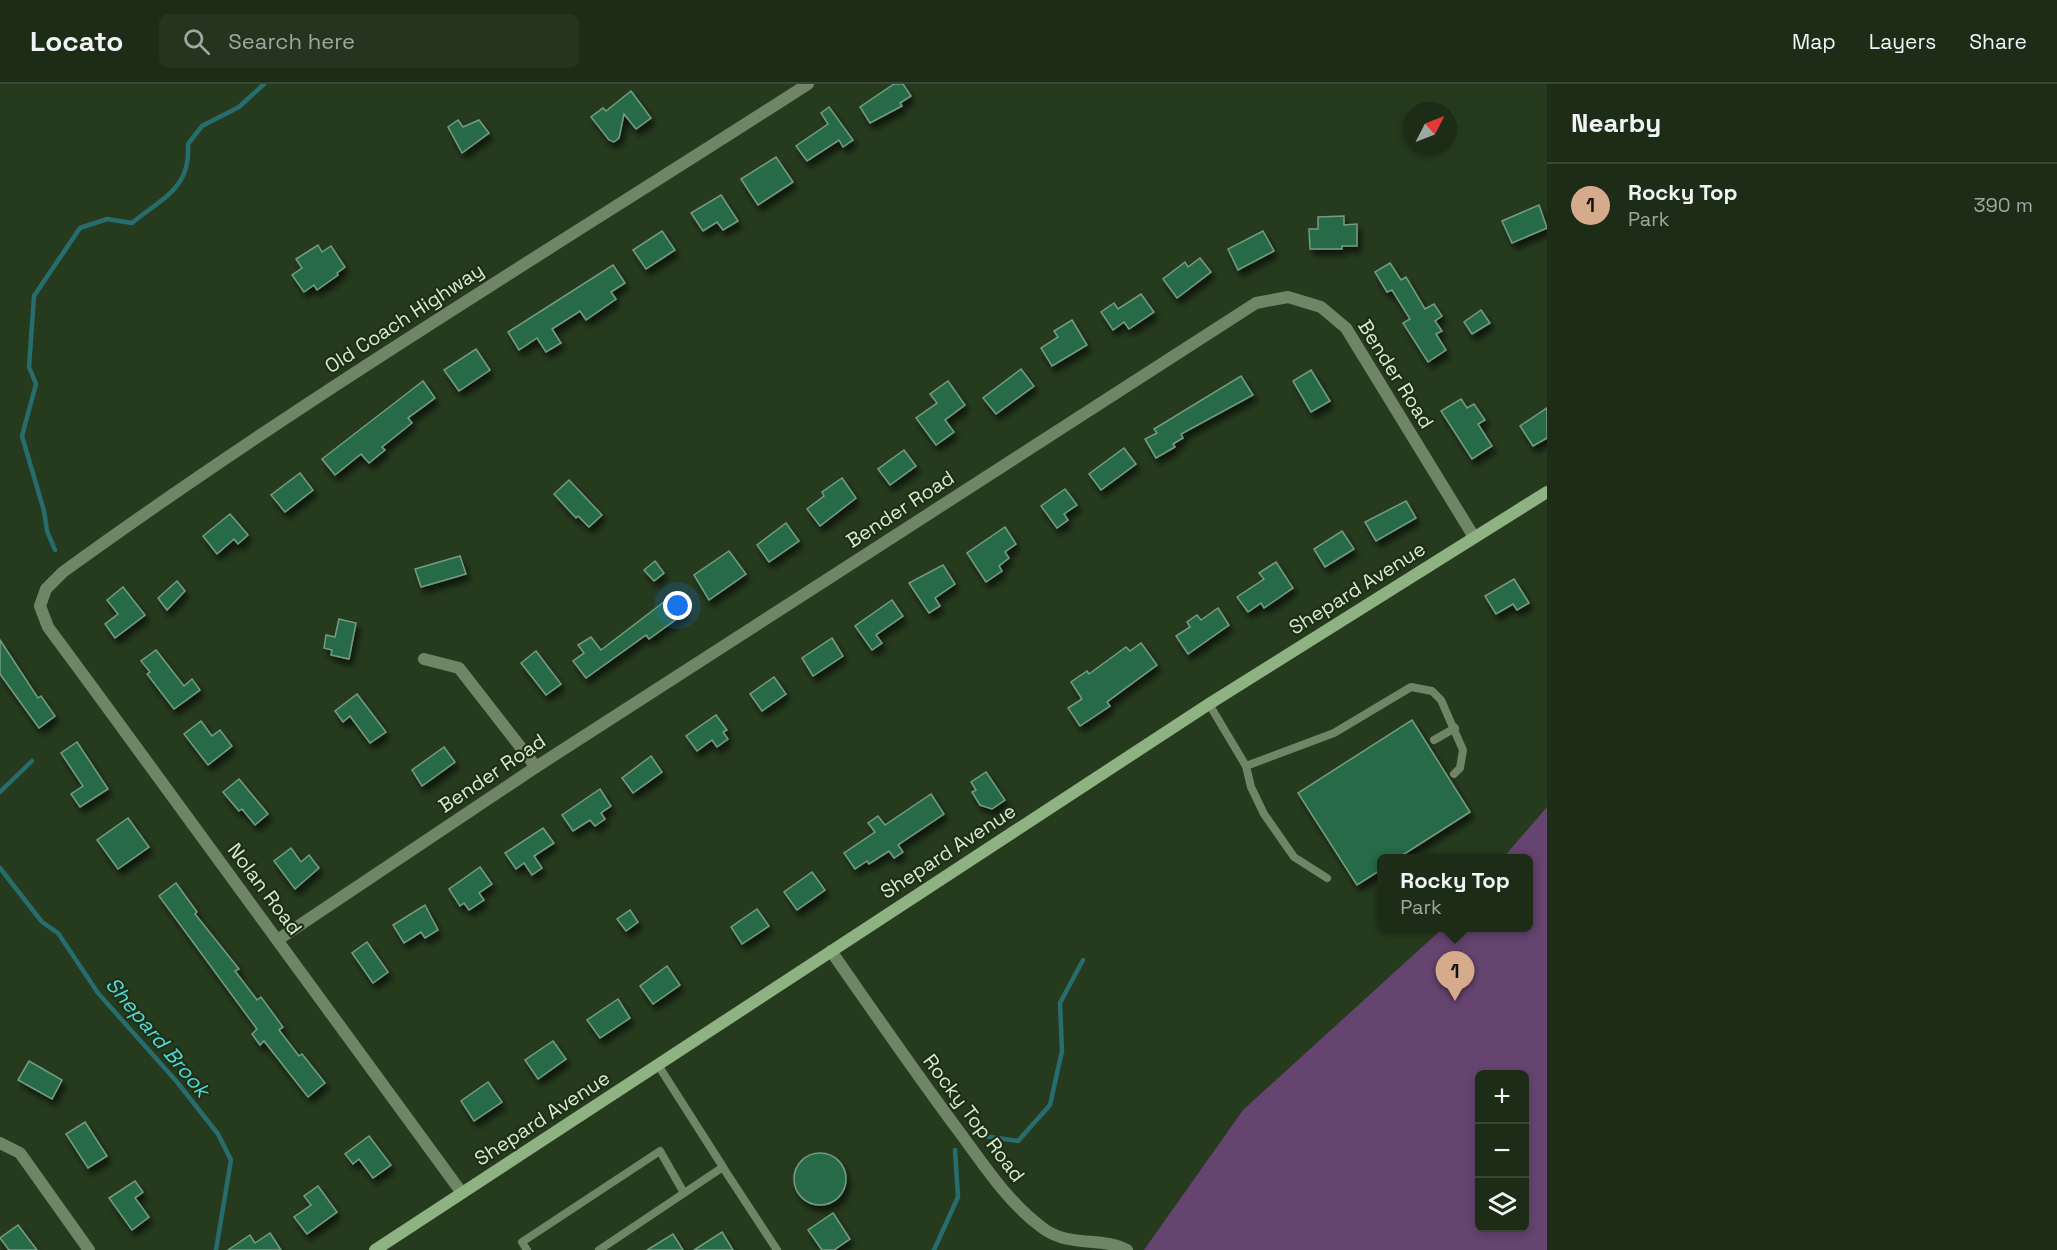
<!DOCTYPE html>
<meta charset="utf-8">
<style>
:root{--surface:#1c2c16;--page:#25341f;--text:#f1f3f6;--muted:#a0a7a1;--line:#3a4835;--accent:#d6ab8b}
body{margin:0;font-family:"Space Grotesk",sans-serif;background:var(--page);color:var(--text)}
.controls{position:absolute;right:18px;bottom:18px;display:grid;overflow:hidden;border-radius:9px;box-shadow:0 3px 9px #0003}
.controls button{width:54px;height:54px;display:grid;place-items:center;padding:0;border:0;border-bottom:2px solid var(--line);background:var(--surface);color:var(--text);font:30px sans-serif}
.compass{position:absolute;left:1403px;top:18px;width:54px;height:54px;border-radius:50%;background:var(--surface);box-shadow:0 3px 9px #0003;rotate:48deg}
.you{position:absolute;left:678px;top:522px;width:21px;height:21px;margin:-15px;border:4px solid #fff;border-radius:50%;background:#1a73e8;box-shadow:0 0 0 9px #1a73e833}
.badge{display:grid;place-items:center;width:39px;height:39px;border-radius:50%;background:var(--accent);color:#111;font-size:20px;font-weight:700}
.pin{position:absolute;translate:-50% -50px;filter:drop-shadow(0 2px 3px #0008)}
.pin::after{content:'';position:absolute;top:32px;width:21px;height:18px;background:inherit;clip-path:polygon(0 0,100% 0,50% 100%)}
.popup{position:absolute;left:1377px;top:770px;width:156px;height:78px;box-sizing:border-box;display:grid;place-content:center;border-radius:9px;background:var(--surface);filter:drop-shadow(0 2px 4px #0005);font-size:20px;white-space:nowrap;color:var(--muted)}
.popup b{font-size:22px;color:var(--text)}
.popup::after{content:'';position:absolute;left:50%;top:100%;margin-left:-12px;border:12px solid transparent;border-top-color:var(--surface)}
.list{margin:0;padding:0;list-style:none}
h2{display:flex;justify-content:space-between;align-items:center;height:78px;margin:0;padding:0 24px;font-size:26px}
h2 small{font-size:20px;font-weight:400;color:var(--muted)}
.list li{display:grid;grid-template-columns:39px 1fr auto;gap:18px;align-items:center;box-sizing:border-box;height:84px;padding:0 24px;border-top:2px solid var(--line)}
.list b{display:block;font-size:22px;white-space:nowrap}
.list p{margin:0;font-size:20px;white-space:nowrap;color:var(--muted)}
.list em{font-size:20px;font-style:normal;color:var(--muted)}
.icon{flex:none;width:33px;height:33px;fill:none;stroke:currentColor;stroke-width:2;stroke-linecap:round;stroke-linejoin:round}
.map{position:relative;flex:none;width:1547px;height:1166px;overflow:hidden}
header{display:flex;align-items:center;gap:36px;box-sizing:border-box;height:84px;padding:0 30px;background:var(--surface);border-bottom:2px solid var(--line)}
header strong{font-size:28px}
nav{display:flex;gap:33px;margin-inline-start:auto;font-size:21px}
.search{width:420px;height:54px;background:var(--page);display:flex;align-items:center;gap:15px;box-sizing:border-box;padding:0 21px;border-radius:9px;color:var(--muted);font-size:22px}
main{display:flex}
aside{flex:1;background:var(--surface)}
.map>svg:first-child{display:block}
</style>
<header>
<strong>Locato</strong>
<div class="search"><svg class="icon" aria-label="search" viewBox="0 0 24 24"><circle cx="10" cy="10" r="6"/><path d="M15 15l6 6"/></svg>Search here</div>
<nav><a>Map</a><a>Layers</a><a>Share</a></nav>
</header>
<main>
<div class="map">
<svg width="1547" height="1166" viewBox="0 0 1547 1166">
<defs>
<filter id="shadow"><feDropShadow dx="3.5" dy="6" stdDeviation="3" flood-color="#0009"/></filter>
</defs>
<rect width="100%" height="100%" fill="#263b1e"/>
<!-- green -->
<path fill="#654470" fill-rule="evenodd" d="M1547 723V1166H1144L1243 1026 1443 844H1528V774H1503ZM1480 990H1524V1144H1480Z"/>
<g fill="none" stroke-linecap="round" stroke-linejoin="round">
<!-- stream -->
<g stroke="#276d6e" stroke-width="4.5">
<path d="M55 466 47 447 44 427 22 352 36 300 29 283 34 212 80 144 107 135 132 139C163 113 191 105 188 60L202 42 239 23 264 0"/>
<path d="M0 708 32 677"/>
<path d="M0 784 42 838 58 849 98 909 177 998 218 1050 231 1076 216 1166"/>
<path d="M984 1052 1018 1057 1050 1021 1062 967 1060 919 1083 876"/>
<path d="M934 1166 958 1113 955 1066"/>
</g>
</g>
<!-- building -->
<g fill="#266b47" stroke="#759b83" stroke-width="1.5" filter="url(#shadow)">
<path d="M894 0H903L911 12 900 19 902 22 870 39 860 23Z"/>
<path d="M631 7 651 34 636 45 624 30 619 54 614 58 609 56 591 33 603 24 606 27Z"/>
<path d="M829 23 853 56 843 63 839 56 807 77 796 62 828 40 821 29Z"/>
<path d="M458 36 463 43 479 36 489 49 462 69 448 43Z"/>
<path d="M776 73 793 98 758 121 741 95Z"/>
<path d="M721 111 738 137 723 146 717 138 703 147 691 129Z"/>
<path d="M1539 121 1547 144 1512 159 1502 137Z"/>
<path d="M1344 132V141L1357 140V162H1342V165H1310L1309 145H1318V133Z"/>
<path d="M662 147 675 166 646 185 633 166Z"/>
<path d="M1263 147 1274 167 1238 186 1228 165Z"/>
<path d="M318 161 322 168 331 162 345 183 337 189 338 191 317 206 314 201 304 208 292 191 302 184 296 175Z"/>
<path d="M1200 174 1211 188 1177 214 1163 195 1185 178 1188 183Z"/>
<path d="M1390 179 1401 196 1406 193 1425 225 1434 220 1442 232 1435 237 1442 247 1436 250 1446 266 1428 278 1403 239 1410 235 1392 206 1387 208 1375 188Z"/>
<path d="M613 181 625 199 611 208 616 215 586 236 580 227 552 245 561 259 546 268 537 254 519 266 508 248Z"/>
<path d="M1141 210 1154 228 1129 245 1124 238 1113 246 1101 228 1114 219 1118 225Z"/>
<path d="M1481 226 1490 239 1472 250 1464 238Z"/>
<path d="M1072 236 1087 261 1052 282 1041 264 1058 253 1054 247Z"/>
<path d="M476 265 490 286 459 307 444 286Z"/>
<path d="M1021 285 1034 302 996 330 983 314Z"/>
<path d="M1311 286 1330 317 1311 328 1293 297Z"/>
<path d="M1241 292 1253 311 1181 350 1183 354 1173 360 1175 363 1156 374 1145 355 1157 349 1154 345Z"/>
<path d="M423 297 435 314 408 334 412 339 382 363 385 366 369 379 361 370 335 391 322 375Z"/>
<path d="M948 297 965 321 945 336 954 348 936 361 916 334 937 319 930 310Z"/>
<path d="M1461 315 1467 324 1474 320 1485 336 1478 340 1492 362 1472 375 1441 327Z"/>
<path d="M1547 324V354L1533 362 1520 342Z"/>
<path d="M1124 364 1136 380 1101 406 1089 390Z"/>
<path d="M904 366 916 382 890 401 878 385Z"/>
<path d="M300 389 313 406 285 428 271 411Z"/>
<path d="M842 394 856 414 820 442 807 425 824 412 822 408Z"/>
<path d="M569 396 602 431 589 443 578 432 576 434 554 410Z"/>
<path d="M1065 405 1077 421 1064 430 1068 436 1057 444 1041 422Z"/>
<path d="M1406 417 1416 434 1376 457 1365 438Z"/>
<path d="M230 430 248 451 238 460 234 455 217 470 203 452Z"/>
<path d="M786 439 799 457 769 478 757 461Z"/>
<path d="M1005 443 1016 460 1005 468 1009 474 999 482 1002 487 986 498 967 469Z"/>
<path d="M1342 447 1354 465 1325 483 1314 465Z"/>
<path d="M729 467 746 490 709 516 694 491Z"/>
<path d="M460 472 466 490 421 503 415 485Z"/>
<path d="M655 477 664 489 654 497 644 486Z"/>
<path d="M1276 478 1293 504 1264 524 1261 519 1248 528 1237 513 1264 495 1259 489Z"/>
<path d="M943 481 955 500 935 514 940 522 929 529 909 499Z"/>
<path d="M1514 495 1529 519 1517 526 1513 520 1496 530 1485 512Z"/>
<path d="M177 497 185 507 167 526 158 514Z"/>
<path d="M123 503 145 531 115 554 105 540 118 530 107 516Z"/>
<path d="M673 511 686 528 649 555 646 551 586 594 573 577 584 569 578 561 591 553 601 566Z"/>
<path d="M892 516 903 532 876 551 882 559 872 566 855 542Z"/>
<path d="M1218 524 1229 541 1188 570 1176 552 1190 543 1187 538 1197 531 1201 536Z"/>
<path d="M339 535 356 539 349 575 331 571 332 566 324 564 326 551 335 553Z"/>
<path d="M832 554 843 572 813 592 802 574Z"/>
<path d="M0 556 38 614 41 612 55 632 39 644 0 590Z"/>
<path d="M1141 559 1157 581 1107 618 1110 622 1080 642 1068 624 1082 615 1071 598 1087 587 1089 590 1126 563 1130 567Z"/>
<path d="M156 566 184 602 192 595 200 606 174 625 147 590 150 588 141 577Z"/>
<path d="M536 567 561 600 546 611 521 579Z"/>
<path d="M774 593 786 610 762 627 750 610Z"/>
<path d="M357 610 386 648 370 659 350 632 343 638 335 627Z"/>
<path d="M716 631 727 646 723 648 728 655 717 663 712 656 697 667 686 652Z"/>
<path d="M1412 636 1470 728 1398 774H1382V785L1357 801 1298 709Z"/>
<path d="M201 637 212 652 220 646 232 662 208 681 184 650Z"/>
<path d="M77 658 108 705 80 723 71 710 83 702 61 669Z"/>
<path d="M444 663 455 678 422 702 412 686Z"/>
<path d="M651 672 662 688 633 709 622 694Z"/>
<path d="M986 688 1005 716 992 725 980 721 972 708 976 706 971 698Z"/>
<path d="M239 695 268 730 255 741 242 725 239 727 223 708Z"/>
<path d="M600 705 611 722 601 729 605 735 595 742 590 736 573 747 562 731Z"/>
<path d="M931 710 944 730 898 761 903 768 894 774 889 767 869 780 867 777 855 785 844 769 875 748 868 739 878 732 885 741Z"/>
<path d="M128 734 149 763 118 785 97 756Z"/>
<path d="M543 744 554 759 534 772 542 784 532 791 524 779 516 785 505 769Z"/>
<path d="M291 764 301 778 309 771 319 784 295 805 274 777Z"/>
<path d="M480 783 492 800 479 809 484 816 469 826 464 819 460 822 449 805Z"/>
<path d="M812 788 825 806 797 826 784 808Z"/>
<path d="M176 799 197 828 195 830 239 885 235 887 257 916 261 913 283 943 279 946 299 972 302 970 325 999 308 1013 264 957 260 961 252 950 257 945 159 812Z"/>
<path d="M425 821 438 846 425 854 421 848 404 859 393 841Z"/>
<path d="M757 825 769 842 742 860 731 843Z"/>
<path d="M630 826 638 838 626 847 617 835Z"/>
<path d="M367 858 388 888 373 899 352 869Z"/>
<path d="M667 882 680 901 653 920 640 902Z"/>
<path d="M618 915 630 934 600 954 587 936Z"/>
<path d="M553 957 566 975 538 995 525 976Z"/>
<path d="M29 977 62 996 52 1015 18 996Z"/>
<path d="M488 998 502 1018 474 1037 461 1017Z"/>
<path d="M85 1038 107 1072 88 1084 66 1050Z"/>
<path d="M369 1052 391 1081 373 1094 359 1075 353 1080 345 1070Z"/>
<circle cx="820" cy="1095" r="26"/>
<path d="M135 1097 143 1108 135 1114 149 1133 132 1146 109 1114Z"/>
<path d="M318 1102 337 1128 307 1150 294 1133 311 1121 304 1112Z"/>
<path d="M833 1129 850 1155 834 1166H822L808 1146Z"/>
<path d="M18 1141 37 1166H9L0 1154Z"/>
<path d="M722 1148 733 1166H694Z"/>
<path d="M270 1149 281 1166H228L250 1151 255 1159Z"/>
<path d="M673 1150 683 1166H647Z"/>
</g>
<g fill="none" stroke-linecap="round" stroke-linejoin="round">
<!-- lane -->
<g stroke="#6f8566" stroke-width="8">
<path d="M1209 620 1246 682 1251 703 1264 730 1294 773 1327 794"/>
<path d="M1434 656 1455 644"/>
<path d="M1246 682 1334 649 1411 603 1432 607 1441 616 1463 666 1460 684 1454 690"/>
<path d="M722 1082 777 1166"/>
<path d="M527 1166 522 1158 660 1067 684 1109"/>
<path d="M599 1166 723 1083 658 981"/>
</g>
<!-- street -->
<g stroke="#6f8566" stroke-width="12">
<path d="M424 575 459 584 536 683"/>
<path d="M279 855 536 683 1256 219 1288 213 1321 223 1346 244 1474 453"/>
<path d="M831 867C873 927 914 987 958 1046 984 1081 1008 1119 1044 1145 1071 1164 1102 1152 1127 1166"/>
<path d="M0 1059 20 1069 89 1166"/>
<path d="M462 1109 93 604 48 543 40 522 46 505 63 488C303 314 558 161 808 0"/>
</g>
<!-- secondary -->
<path stroke="#8fb282" stroke-width="12" d="M375 1166 1209 620 1547 408"/>
</g>
<g text-anchor="middle" dominant-baseline="central" stroke-width="4.5" stroke-linejoin="round" paint-order="stroke">
<!-- street labels -->
<g font-size="20" fill="#dce9d7" stroke="#1d3014">
<text transform="translate(404 234) rotate(-33)">Old Coach Highway</text>
<text transform="translate(1396 290) rotate(58)">Bender Road</text>
<text transform="translate(900 425) rotate(-33)">Bender Road</text>
<text transform="translate(1357 504) rotate(-32)">Shepard Avenue</text>
<text transform="translate(492 689) rotate(-34)">Bender Road</text>
<text transform="translate(948 767) rotate(-33)">Shepard Avenue</text>
<text transform="translate(265 805) rotate(53)">Nolan Road</text>
<text transform="translate(542 1034) rotate(-33)">Shepard Avenue</text>
<text transform="translate(974 1034) rotate(53)">Rocky Top Road</text>
</g>
<!-- water labels -->
<g font-size="21" font-style="italic" fill="#52d9dc" stroke="#1d3014">
<text transform="translate(158 953) rotate(50)">Shepard Brook</text>
</g>
</g>
</svg>
<div class="controls">
<button>+</button>
<button>−</button>
<button><svg class="icon" aria-label="layers" viewBox="0 0 24 24"><path d="M12 4l9 5-9 5-9-5zM3 14l9 5 9-5"/></svg></button>
</div>
<svg class="compass" viewBox="-18 -18 36 36"><path d="M0-13l5 13h-10z" fill="#e53935"/><path d="M0 13l5-13h-10z" fill="#a0a7a1"/></svg>
<div class="you"></div>
<div class="pin badge" style="left:1455px;top:917px">1</div>
<div class="popup"><b>Rocky Top</b>Park</div>
</div>
<aside>
<h2>Nearby<small></small></h2>
<ul class="list">
<li><span class="badge">1</span><div><b>Rocky Top</b><p>Park</p></div><em>390 m</em></li>
</ul>
</aside>
</main>
